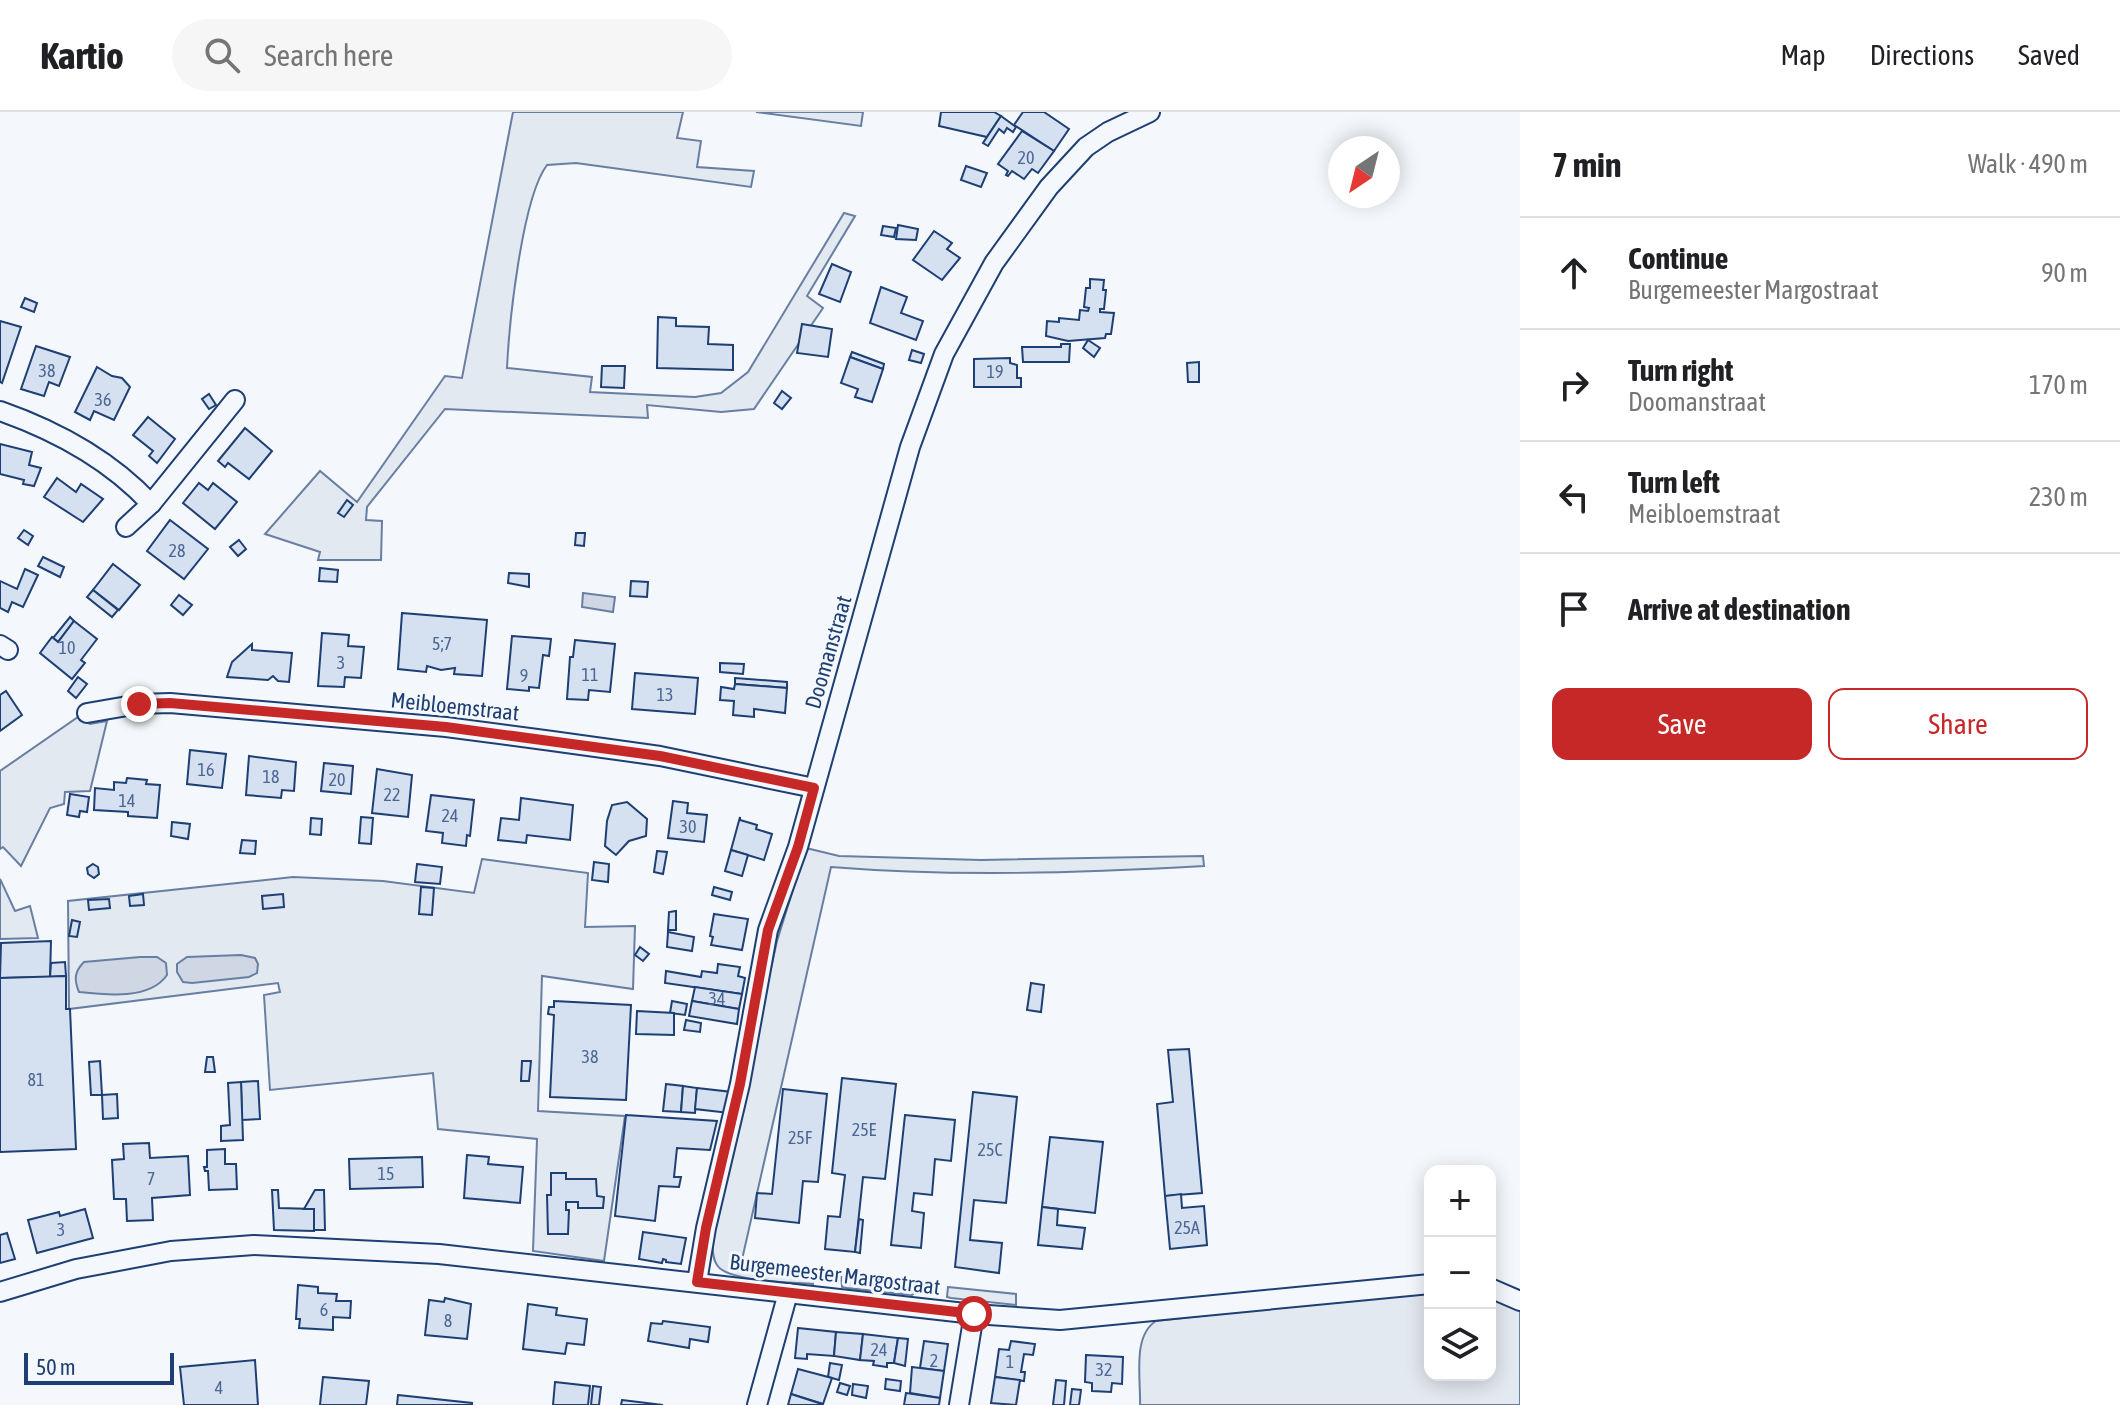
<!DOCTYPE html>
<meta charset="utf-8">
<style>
:root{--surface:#fff;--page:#f6f6f6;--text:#202124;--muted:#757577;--line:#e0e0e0;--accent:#c62828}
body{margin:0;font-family:"Asap Condensed",sans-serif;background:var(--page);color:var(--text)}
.controls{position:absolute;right:24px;bottom:24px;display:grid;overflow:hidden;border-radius:16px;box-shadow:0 4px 20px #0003}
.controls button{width:72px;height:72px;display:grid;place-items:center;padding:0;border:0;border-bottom:2px solid var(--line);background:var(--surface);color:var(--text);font:40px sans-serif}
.compass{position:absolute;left:1328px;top:24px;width:72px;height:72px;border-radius:50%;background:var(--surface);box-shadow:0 4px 20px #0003;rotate:215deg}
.scale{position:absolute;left:24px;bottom:20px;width:150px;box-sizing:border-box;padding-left:8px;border:4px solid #1d3f73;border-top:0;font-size:22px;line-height:28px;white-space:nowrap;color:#1d3f73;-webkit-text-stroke:6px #f4f7fb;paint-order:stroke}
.stop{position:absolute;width:24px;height:24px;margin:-18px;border:6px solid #c62828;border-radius:50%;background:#fff}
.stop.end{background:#c62828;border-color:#fff;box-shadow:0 2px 8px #0008}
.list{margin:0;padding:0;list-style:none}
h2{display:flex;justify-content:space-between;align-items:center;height:104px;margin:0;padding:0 32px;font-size:34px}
h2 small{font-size:26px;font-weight:400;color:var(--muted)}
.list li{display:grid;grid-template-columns:52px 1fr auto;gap:24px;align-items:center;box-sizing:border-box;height:112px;padding:0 32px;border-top:2px solid var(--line)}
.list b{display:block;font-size:30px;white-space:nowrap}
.list p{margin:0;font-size:26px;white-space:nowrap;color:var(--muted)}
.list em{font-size:26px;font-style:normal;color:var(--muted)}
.actions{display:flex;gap:16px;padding:24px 32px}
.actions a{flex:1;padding:18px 0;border:2px solid var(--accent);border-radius:16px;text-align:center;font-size:28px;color:var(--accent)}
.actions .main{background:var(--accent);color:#fff}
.icon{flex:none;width:44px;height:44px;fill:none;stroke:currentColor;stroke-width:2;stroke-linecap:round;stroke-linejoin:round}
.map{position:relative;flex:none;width:1520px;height:1293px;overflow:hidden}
header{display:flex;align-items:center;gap:48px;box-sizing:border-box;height:112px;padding:0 40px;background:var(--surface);border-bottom:2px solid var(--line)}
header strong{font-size:38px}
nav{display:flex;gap:44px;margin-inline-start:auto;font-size:28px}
.search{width:560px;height:72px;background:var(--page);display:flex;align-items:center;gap:20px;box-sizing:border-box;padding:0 28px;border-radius:44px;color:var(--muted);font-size:30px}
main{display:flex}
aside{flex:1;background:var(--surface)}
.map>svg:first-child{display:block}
</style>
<header>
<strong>Kartio</strong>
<div class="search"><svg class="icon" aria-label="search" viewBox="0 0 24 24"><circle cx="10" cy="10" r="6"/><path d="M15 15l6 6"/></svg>Search here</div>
<nav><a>Map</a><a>Directions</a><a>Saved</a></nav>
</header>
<main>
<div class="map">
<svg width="1520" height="1293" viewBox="0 0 1520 1293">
<rect width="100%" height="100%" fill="#f4f7fb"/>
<!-- green -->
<g fill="#e3e9f0" stroke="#687fa3" stroke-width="2">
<path d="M513 0H683L677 26 701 29 697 55 754 59 751 75 576 51 547 53C522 86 509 212 507 256L592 265 590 280 695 285 721 281 748 260 844 101 855 104 807 184 823 196 754 297 721 300 647 293 648 306 445 297 367 395 366 408 382 409 381 448H318L320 440 265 422 320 359 357 390 445 264 462 266Z"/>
<path d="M756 0H863L861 14Z"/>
<path d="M78 605 90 612 107 609 90 679 65 680 64 692 50 696 21 754 3 735 0 737V659Z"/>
<path d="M806 736 839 744 981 748 1203 744 1204 754C1079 761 955 765 831 755L741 1152 814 1159 813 1172C792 1170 727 1170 717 1153 711 1144 713 1132 712 1122L777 829Z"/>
<path d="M482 747 588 761 585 815 635 814 633 877 542 864 538 999 625 1004 604 1149 533 1139 537 1027 438 1017 433 961 270 978 264 883 280 880 278 871 69 897 68 789 293 765 383 769 474 781Z"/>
<path d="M0 767 15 799 30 794 38 826 0 827Z"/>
<path d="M841 1162 916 1171V1180L912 1183 847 1176 842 1175Z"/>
<path d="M948 1175 1016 1182V1193L951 1186 947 1185Z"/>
<path d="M1430 1178V1263H1490V1185L1520 1197V1293H1140C1141 1267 1132 1224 1156 1209Z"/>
</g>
<!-- water -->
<g fill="#cfd7e4" stroke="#687fa3" stroke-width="2">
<path d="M583 481 615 485 613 500 582 495Z"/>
<path d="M241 843 255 846 258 852 257 861 249 865 192 871 183 870 177 860V852L187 845Z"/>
<path d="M140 845H157L166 851 167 863C150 888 106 883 79 880 74 868 74 860 84 850Z"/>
</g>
<!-- building -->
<g fill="#d5e0f0" stroke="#1d3f73" stroke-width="2">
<path d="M941 0H994L1001 4 987 25 939 14Z"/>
<path d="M1023 0H1044L1069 17 1054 39 1014 13Z"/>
<path d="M1001 4 1016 15 1013 20 1007 16 1004 21 999 17 988 34 983 31Z"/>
<path d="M1022 19 1054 39 1038 61 1032 57 1024 67 1012 59 1008 64 1006 63 1008 59 998 52Z"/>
<path d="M966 54 987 61 981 75 961 68Z"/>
<path d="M898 113 918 117 916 128 896 127Z"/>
<path d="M883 114 896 116 894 125 881 123Z"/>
<path d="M934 119 952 131 947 137 960 146 942 168 913 148Z"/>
<path d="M832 152 851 160 840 190 819 182Z"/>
<path d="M1090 167 1104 168 1103 178H1106L1104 197H1100V200L1114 201 1111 222H1106L1105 226 1068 229 1046 224 1047 209 1059 210V206L1079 208 1080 198 1088 199 1089 196 1084 195 1086 176H1090Z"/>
<path d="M881 175 907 185 901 201 923 209 916 228 870 211Z"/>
<path d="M25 186 37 191 34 200 21 195Z"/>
<path d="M658 205 676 206V214L709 215 708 232 733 233V258L657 256Z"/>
<path d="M0 209 21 215 2 271 0 270Z"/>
<path d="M802 212 832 217 828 245 797 241Z"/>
<path d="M1088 228 1100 236 1094 245 1083 236Z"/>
<path d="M1061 232H1070L1069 250H1023L1022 235H1061Z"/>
<path d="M36 234 70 245 59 274 49 270 44 284 21 277Z"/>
<path d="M912 238 924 242 921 251 909 248Z"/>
<path d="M852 240 884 252 883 257 850 245Z"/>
<path d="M850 245 883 257 872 290 855 285 858 277 841 271Z"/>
<path d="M1010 246V251L1017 253V266H1021V275H974V247Z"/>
<path d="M1199 250V270H1188L1187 251Z"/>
<path d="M602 254H625L624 276 601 275Z"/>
<path d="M97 255 112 264 122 266 130 275 114 308 94 299 90 308 75 300Z"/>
<path d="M782 279 791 286 782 297 774 291Z"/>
<path d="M209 282 216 293 209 297 202 287Z"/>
<path d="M148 305 175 327 157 351 149 344 153 339 133 323Z"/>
<path d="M245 316 272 339 249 367 228 351 225 355 218 349Z"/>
<path d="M0 332 32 340 29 353 41 356 34 374 23 372 24 368 0 362Z"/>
<path d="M57 366 76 380 81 372 103 387 83 410 44 385Z"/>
<path d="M199 371 208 378 213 371 237 390 215 417 183 391Z"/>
<path d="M347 388 353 393 344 405 338 401Z"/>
<path d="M170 408 208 437 184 467 147 439Z"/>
<path d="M24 418 33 424 28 433 18 426Z"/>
<path d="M576 421H585L584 434 575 433Z"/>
<path d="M239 428 246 437 238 444 230 435Z"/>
<path d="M43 445 64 455 60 465 38 454Z"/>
<path d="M113 452 140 473 119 498 93 478Z"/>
<path d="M320 456 338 458 337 470 319 469Z"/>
<path d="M25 457 38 463 23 495 12 490 8 500 0 496V469L17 477Z"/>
<path d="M509 461 529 462V475L508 471Z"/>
<path d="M631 469 648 470 647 485 630 484Z"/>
<path d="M93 478 118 498 112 505 87 485Z"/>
<path d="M179 483 192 493 183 503 171 493Z"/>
<path d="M402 501 487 508 482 564 454 562 455 556 441 558 427 554 426 560 398 557Z"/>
<path d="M70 505 74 509 58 530 53 526Z"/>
<path d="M74 509 97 527 81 548 85 551 72 567 40 541 52 525 58 530Z"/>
<path d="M322 521 349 523 348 534 364 535 361 566 345 565 344 575 318 574Z"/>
<path d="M512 524 551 527 549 544 543 543 539 576 529 575V579L507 577Z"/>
<path d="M575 528 615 532 610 580 589 578 588 588 567 587 570 545H573Z"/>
<path d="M252 532V538L292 541 289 570 278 569 273 564 268 568 227 565 232 550Z"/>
<path d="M720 551 744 552 743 562 720 560Z"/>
<path d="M635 561 698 566 695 602 632 597Z"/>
<path d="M78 565 87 572 76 586 68 579Z"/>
<path d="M735 566 787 570V576L735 572Z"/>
<path d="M735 572 787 576 785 601 754 597V605L733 603 734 589 720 588 721 575 734 577Z"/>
<path d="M6 579 22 603 0 619V583Z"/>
<path d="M190 638 226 642 222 676 187 672Z"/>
<path d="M249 644 296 650 294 679 282 678 281 686 246 683Z"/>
<path d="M324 651 353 654 351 682 321 679Z"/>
<path d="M377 657 412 663 408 705 372 701Z"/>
<path d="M127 666 147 668 146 672 160 673 157 706 128 704V700L94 698 95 676 114 678V670L126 671Z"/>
<path d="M70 682 89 685 87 700 80 699 79 705 67 703Z"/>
<path d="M431 683 474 688 470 724 467 723 466 734 442 731 443 721 426 719Z"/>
<path d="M521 686 573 693 570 728 527 723 526 731 498 728 501 706 519 708Z"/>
<path d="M673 689 688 691 687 701 707 703 704 730 668 726Z"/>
<path d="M627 690 647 707 646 724 629 729 616 743 605 734 607 709 612 693Z"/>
<path d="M361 705 373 706 371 732 359 731Z"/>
<path d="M740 705V708L757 713 756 717 772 722 764 748 731 738Z"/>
<path d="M311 706 322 707 321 723 310 722Z"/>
<path d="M172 710 190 712 188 727 171 724Z"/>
<path d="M242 728 256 729 255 742 240 741Z"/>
<path d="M731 738 748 743 742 764 725 759Z"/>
<path d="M657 739 667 740 663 762 654 760Z"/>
<path d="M594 750 609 752 608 770 592 768Z"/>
<path d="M93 752 98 755 99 762 94 766 88 762 87 756Z"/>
<path d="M417 752 442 755 440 772 415 770Z"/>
<path d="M421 775 434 776 432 803 419 802Z"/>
<path d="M714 775 732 780 730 788 712 783Z"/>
<path d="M143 782 144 793 130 794 129 784Z"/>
<path d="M283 782 284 795 263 797 262 784Z"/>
<path d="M109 787 110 796 89 798 88 788Z"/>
<path d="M676 799V818H668L669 800Z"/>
<path d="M714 802 748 807 742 838 711 833 713 825 710 824Z"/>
<path d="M72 808 80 810 77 825 69 824Z"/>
<path d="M668 820 694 825 692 839 667 835Z"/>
<path d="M51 829 50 865 0 866 1 831Z"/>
<path d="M640 835 649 842 643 849 635 843Z"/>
<path d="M65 850 66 864 50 865 51 851Z"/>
<path d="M718 852 740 855 738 864 745 866 742 882 665 871 666 859 701 865 702 859 717 861Z"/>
<path d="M66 864V897H70L76 1037 0 1040V866Z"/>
<path d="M1031 871 1044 873 1041 900 1027 898Z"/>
<path d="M695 875 742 882 739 897 692 889Z"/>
<path d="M554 889 631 893 626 988 550 985 554 903 548 902 549 895H554Z"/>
<path d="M672 889 687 892 685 903 670 901Z"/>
<path d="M692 889 739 897 737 912 689 904Z"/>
<path d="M637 899 674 901V923L636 922Z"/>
<path d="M686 908 701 911 700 920 684 918Z"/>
<path d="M1189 937 1202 1081 1165 1084 1157 992 1173 990 1168 938Z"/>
<path d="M207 945H213L215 960H205Z"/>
<path d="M100 949 102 983H91L89 950Z"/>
<path d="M522 949H531L529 969H521Z"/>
<path d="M842 966 896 972 885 1067 863 1065 855 1140 825 1137 828 1104 840 1105 845 1063 832 1061Z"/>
<path d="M258 969 260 1007 242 1008 241 970Z"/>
<path d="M241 970 243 1028 221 1029V1014L230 1013 228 971Z"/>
<path d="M666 972 683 974 681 1000 663 999Z"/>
<path d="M683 974 697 976 695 1001 681 1000Z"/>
<path d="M697 976 732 980 729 1001 695 997Z"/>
<path d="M783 977 827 982 818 1070 803 1069 799 1111 755 1106 757 1081 772 1082Z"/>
<path d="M973 980 1017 985 1006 1091 974 1088 970 1128 1002 1131 999 1161 955 1155Z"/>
<path d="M117 982 118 1006 103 1007 102 983Z"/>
<path d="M626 1003 717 1009 710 1038 677 1036 674 1065H681L679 1075 659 1074 655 1109 615 1104Z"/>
<path d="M905 1003 955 1008 951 1049 935 1047 932 1083 914 1081 912 1099 924 1101 921 1136 891 1133Z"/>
<path d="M1050 1025 1103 1030 1095 1101 1042 1095Z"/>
<path d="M149 1031 150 1046 188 1044 190 1083 152 1086 153 1108 127 1109 126 1087H114L112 1048 124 1047 123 1032Z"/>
<path d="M225 1037V1052H236L237 1077 209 1078 208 1059H205L204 1055H207V1038Z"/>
<path d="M467 1043 489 1045 488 1052 523 1055 520 1091 464 1086Z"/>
<path d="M422 1045 423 1075 350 1077 349 1047Z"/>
<path d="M551 1061H566V1067H596L597 1084 604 1085 603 1096H578V1090H566V1098H569L568 1122H548L547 1083H551Z"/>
<path d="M272 1078H278L279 1096 314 1097V1119L274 1118Z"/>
<path d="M315 1078H324L325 1118H314V1097H304Z"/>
<path d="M1181 1082 1182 1096 1204 1094 1207 1133 1170 1137 1165 1084Z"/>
<path d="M1042 1095 1058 1097 1057 1113 1085 1116 1082 1137 1038 1133Z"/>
<path d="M85 1097 93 1126 37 1141 28 1108 59 1100 60 1104Z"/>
<path d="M859 1107 863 1108 860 1141 855 1140Z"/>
<path d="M643 1120 686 1126 681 1152 666 1150V1148L663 1147 662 1151 639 1147Z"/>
<path d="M7 1121 15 1147 0 1151V1123Z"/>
<path d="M298 1173 318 1175V1181L337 1182 336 1189H351L350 1206 333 1205V1218L299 1216 300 1207H296Z"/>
<path d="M445 1186 471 1192 467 1227 425 1223 429 1188 444 1190Z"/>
<path d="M528 1192 557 1196 556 1203 587 1207 584 1233 567 1231 565 1242 523 1237Z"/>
<path d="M663 1209 710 1215 708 1230 690 1227 689 1236 648 1229 651 1211 662 1212Z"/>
<path d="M798 1216 836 1220 834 1244 807 1242V1247L795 1246Z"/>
<path d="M836 1220 863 1222 860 1248 834 1244Z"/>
<path d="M863 1222 898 1226 894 1251H887V1255L873 1253 874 1249 860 1248Z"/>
<path d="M898 1226 908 1227 905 1254 894 1251Z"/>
<path d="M924 1229 948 1232 944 1259 920 1256Z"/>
<path d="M1011 1229 1035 1232 1033 1243 1024 1242 1021 1260H1025L1024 1269 995 1265 999 1237 1009 1238Z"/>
<path d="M1086 1243 1123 1245 1122 1272 1112 1271 1111 1280 1092 1279V1271L1085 1270Z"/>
<path d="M255 1248 258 1293H184L180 1255Z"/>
<path d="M830 1251 842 1253 839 1268 828 1265Z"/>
<path d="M912 1255 944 1259 940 1286 910 1281Z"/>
<path d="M798 1257 832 1266 823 1292 791 1282Z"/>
<path d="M323 1265 369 1269 366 1293H320Z"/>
<path d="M995 1265 1020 1268 1016 1293 991 1291Z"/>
<path d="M886 1267 901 1269 900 1279 885 1277Z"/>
<path d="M1056 1268 1066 1269 1064 1293H1053Z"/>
<path d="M555 1270 590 1274 588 1293H553Z"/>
<path d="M840 1271 850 1274 847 1283 837 1280Z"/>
<path d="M853 1272 868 1274 866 1286 852 1283Z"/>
<path d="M593 1274 601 1275 599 1293H591Z"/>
<path d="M1072 1277 1081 1278 1079 1293H1070Z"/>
<path d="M906 1281 940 1286 939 1293H904Z"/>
<path d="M791 1282 822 1292 821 1293H788Z"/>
<path d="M398 1283 472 1291V1293H397Z"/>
<path d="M622 1288 663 1293H621Z"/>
</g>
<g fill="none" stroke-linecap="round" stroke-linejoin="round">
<defs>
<g id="minor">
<path d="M0 299C57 319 110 348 151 392"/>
<path d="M126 415 151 392 235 288"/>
<path d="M0 533 8 538"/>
<path d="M87 601 139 592 170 591 446 615 552 629 660 644 814 676"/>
<path d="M697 1170 706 1116 740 972 768 818 798 735 910 335 944 242 994 151 1049 75 1086 35 1108 20 1150 0"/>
<path d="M1490 1176 1520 1189"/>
<path d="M0 1180 76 1157 171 1139 254 1133 439 1142 974 1202 1060 1208 1430 1172"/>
<path d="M757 1293 788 1181"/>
<path d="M959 1293 974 1202"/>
</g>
</defs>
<!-- minor casing -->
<use href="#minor" stroke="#1d3f73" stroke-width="22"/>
<!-- minor -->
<use href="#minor" stroke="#f4f7fb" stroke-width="18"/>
</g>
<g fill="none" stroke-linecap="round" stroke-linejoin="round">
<!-- route -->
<path stroke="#c62828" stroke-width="10" d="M139 592 170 591 446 615 660 644 814 676 798 735 768 818 740 972 706 1116 697 1170 974 1202"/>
</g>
<g text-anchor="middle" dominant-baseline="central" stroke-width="6" stroke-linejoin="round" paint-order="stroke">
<!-- number labels -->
<g font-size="18" fill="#4b6792">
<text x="1026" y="45">20</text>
<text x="47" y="258">38</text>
<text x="995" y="259">19</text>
<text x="103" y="287">36</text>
<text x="177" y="438">28</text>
<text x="442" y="531">5;7</text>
<text x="67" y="535">10</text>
<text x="341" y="550">3</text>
<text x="590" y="562">11</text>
<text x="524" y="563">9</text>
<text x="665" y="582">13</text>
<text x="206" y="657">16</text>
<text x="271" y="664">18</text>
<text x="337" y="667">20</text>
<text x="392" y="682">22</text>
<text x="127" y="688">14</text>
<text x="450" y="703">24</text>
<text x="688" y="714">30</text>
<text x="717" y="886">34</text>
<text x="590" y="944">38</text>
<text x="36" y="967">81</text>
<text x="864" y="1017">25E</text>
<text x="800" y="1025">25F</text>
<text x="990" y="1037">25C</text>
<text x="386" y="1061">15</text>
<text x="151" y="1066">7</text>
<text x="1187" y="1115">25A</text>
<text x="61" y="1117">3</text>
<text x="324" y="1197">6</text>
<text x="448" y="1208">8</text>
<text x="879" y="1237">24</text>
<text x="934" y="1248">2</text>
<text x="1010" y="1249">1</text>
<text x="1104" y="1257">32</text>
<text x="219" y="1275">4</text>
</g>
<!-- street labels -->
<g font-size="22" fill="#1d3f73" stroke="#f4f7fb">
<text transform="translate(828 540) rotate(-74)">Doomanstraat</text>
<text transform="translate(455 594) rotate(6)">Meibloemstraat</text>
<text transform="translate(835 1162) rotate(7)">Burgemeester Margostraat</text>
</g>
</g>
</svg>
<div class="controls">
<button>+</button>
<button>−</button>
<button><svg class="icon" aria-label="layers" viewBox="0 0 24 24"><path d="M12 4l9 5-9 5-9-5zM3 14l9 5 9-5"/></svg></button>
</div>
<svg class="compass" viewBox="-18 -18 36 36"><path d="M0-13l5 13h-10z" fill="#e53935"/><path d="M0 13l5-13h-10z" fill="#757577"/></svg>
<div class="scale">50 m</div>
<div class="stop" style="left:974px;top:1202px"></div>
<div class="stop end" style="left:139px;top:592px"></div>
</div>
<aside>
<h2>7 min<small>Walk · 490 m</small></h2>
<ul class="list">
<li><svg class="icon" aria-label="ahead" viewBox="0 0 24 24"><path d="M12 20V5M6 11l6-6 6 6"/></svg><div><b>Continue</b><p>Burgemeester Margostraat</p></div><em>90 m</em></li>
<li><svg class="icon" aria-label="right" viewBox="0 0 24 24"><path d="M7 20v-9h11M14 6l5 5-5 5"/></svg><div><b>Turn right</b><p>Doomanstraat</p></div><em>170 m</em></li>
<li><svg class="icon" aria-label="left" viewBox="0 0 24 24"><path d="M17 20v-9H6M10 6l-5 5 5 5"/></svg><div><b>Turn left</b><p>Meibloemstraat</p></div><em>230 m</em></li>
<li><svg class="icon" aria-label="arrive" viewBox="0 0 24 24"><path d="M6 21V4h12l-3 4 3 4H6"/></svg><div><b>Arrive at destination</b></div></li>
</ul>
<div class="actions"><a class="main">Save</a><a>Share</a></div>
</aside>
</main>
